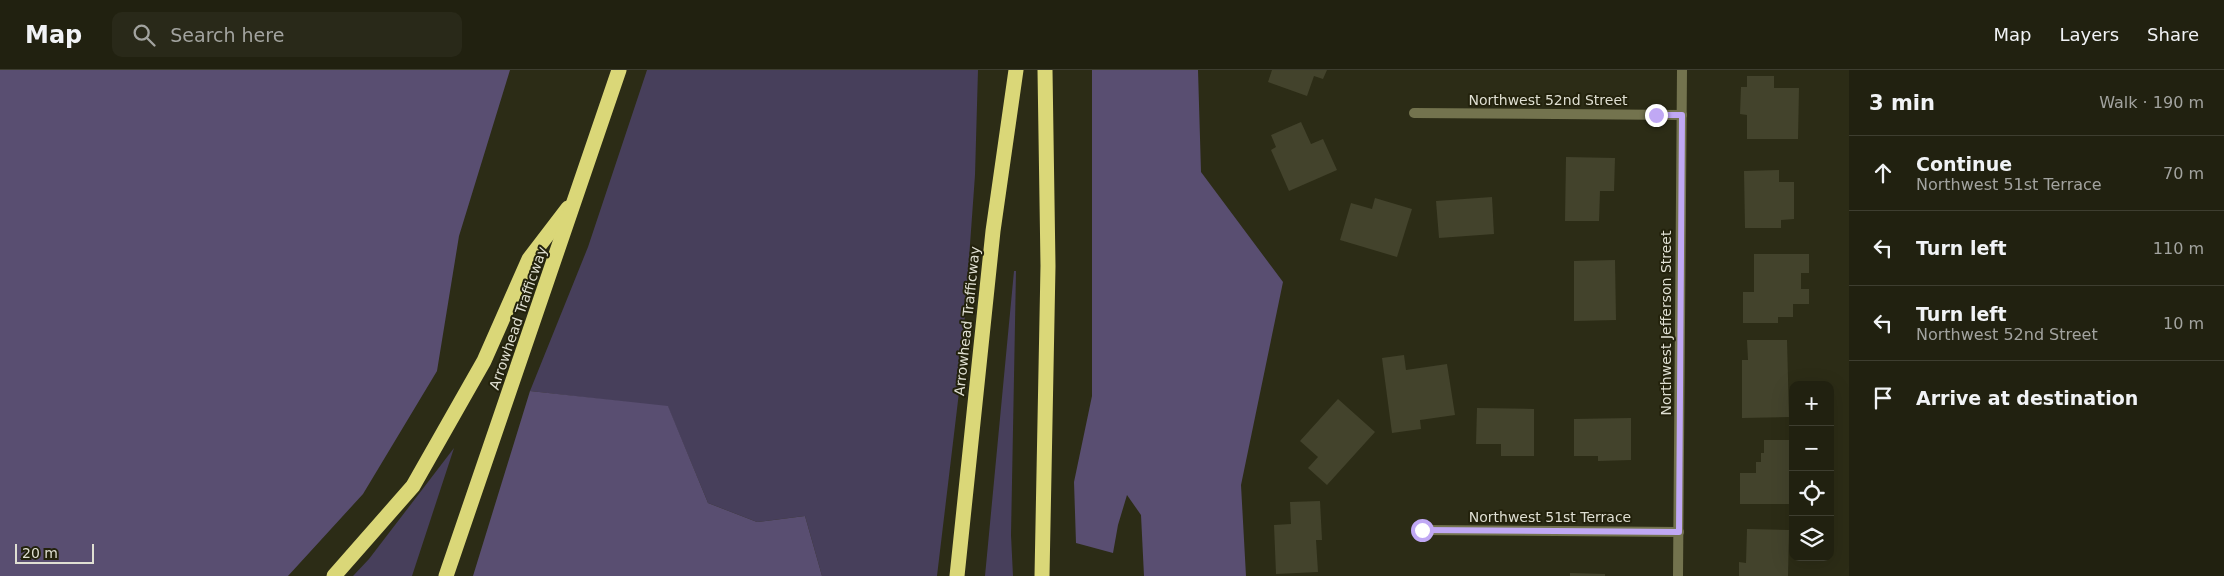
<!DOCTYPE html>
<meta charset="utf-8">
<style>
:root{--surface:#212110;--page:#292919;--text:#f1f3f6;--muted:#a2a39f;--line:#3e3e30}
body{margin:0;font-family:"DejaVu Sans",sans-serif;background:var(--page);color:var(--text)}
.controls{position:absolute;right:15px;bottom:15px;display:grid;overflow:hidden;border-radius:10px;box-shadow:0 5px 20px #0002}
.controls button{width:45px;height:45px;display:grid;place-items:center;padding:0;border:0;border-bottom:1px solid var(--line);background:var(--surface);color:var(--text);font:25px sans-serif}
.scale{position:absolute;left:15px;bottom:12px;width:79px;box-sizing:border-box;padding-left:5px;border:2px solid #dfdfd2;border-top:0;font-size:14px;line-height:18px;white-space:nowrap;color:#dfdfd2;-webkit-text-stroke:4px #23220c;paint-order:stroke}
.stop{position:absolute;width:15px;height:15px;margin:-11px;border:4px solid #c0a8f4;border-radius:50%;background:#fff}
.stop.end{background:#c0a8f4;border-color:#fff;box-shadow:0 1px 5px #0008}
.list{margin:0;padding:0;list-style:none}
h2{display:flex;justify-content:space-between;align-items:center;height:65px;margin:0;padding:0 20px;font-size:21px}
h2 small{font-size:16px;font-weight:400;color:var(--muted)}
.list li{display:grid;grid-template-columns:32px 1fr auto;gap:15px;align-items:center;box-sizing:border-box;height:75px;padding:0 20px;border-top:1px solid var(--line)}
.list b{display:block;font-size:19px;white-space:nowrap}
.list p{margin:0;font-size:16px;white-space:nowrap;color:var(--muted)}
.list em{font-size:16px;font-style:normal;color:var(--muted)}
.icon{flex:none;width:28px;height:28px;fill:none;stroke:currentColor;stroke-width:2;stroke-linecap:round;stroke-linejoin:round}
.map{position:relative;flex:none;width:1849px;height:506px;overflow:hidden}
header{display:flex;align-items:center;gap:30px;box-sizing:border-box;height:70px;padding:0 25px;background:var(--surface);border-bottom:1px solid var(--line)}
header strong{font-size:24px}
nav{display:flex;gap:28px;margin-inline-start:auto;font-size:18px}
.search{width:350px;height:45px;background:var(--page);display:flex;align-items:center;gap:12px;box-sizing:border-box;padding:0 18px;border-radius:10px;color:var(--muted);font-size:19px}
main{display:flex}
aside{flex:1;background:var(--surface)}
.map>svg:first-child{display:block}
</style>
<header>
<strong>Map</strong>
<div class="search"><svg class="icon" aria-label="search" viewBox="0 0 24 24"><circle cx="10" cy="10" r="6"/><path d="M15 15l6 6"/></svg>Search here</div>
<nav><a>Map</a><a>Layers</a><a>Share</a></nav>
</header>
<main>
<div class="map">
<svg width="1849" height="506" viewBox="0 0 1849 506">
<rect width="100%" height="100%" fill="#2c2c16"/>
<!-- green -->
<g fill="#473f5b">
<path d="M647 0H978L975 105 960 314 937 506H822L805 446 757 452 708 433 668 337 530 321 588 177Z"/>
<path d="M1014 201H1016L1011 465 1013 506H985Z"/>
<path d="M454 378 412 506H353L369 489Z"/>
</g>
<!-- forest -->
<g fill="#594e71">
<path d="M0 0H510L459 166 437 301 363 424 288 506H0Z"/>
<path d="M1092 0H1198L1201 102 1283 212 1241 415 1246 506H1144L1141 445 1127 425 1118 455 1113 483 1076 473 1074 412 1092 326Z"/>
<path d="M530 321 668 336 708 433 757 452 805 446 822 506H473Z"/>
</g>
<!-- building -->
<g fill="#43432c">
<path d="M1272 0H1327L1323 9 1314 6 1307 26 1268 12Z"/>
<path d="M1747 6H1774V18H1799L1798 69H1747V45L1740 44 1741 17H1747Z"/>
<path d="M1301 52 1311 74 1323 69 1337 100 1289 121 1271 80 1276 77 1271 65Z"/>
<path d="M1566 87 1615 88 1614 121H1600L1599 151H1565Z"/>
<path d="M1779 100V112H1794V149L1781 150V158H1745L1744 101Z"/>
<path d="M1492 127 1494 164 1439 168 1436 131Z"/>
<path d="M1375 128 1412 139 1397 187 1340 170 1351 133 1372 139Z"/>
<path d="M1754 184H1809V203H1801V219H1809V234H1793V247H1778V253H1743V222H1754Z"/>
<path d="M1615 190 1616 250 1574 251V191Z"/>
<path d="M1747 270H1787L1789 347 1742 348V290H1748Z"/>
<path d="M1404 285 1406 300 1447 294 1455 345 1420 350 1421 359 1392 363 1382 288Z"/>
<path d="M1338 329 1375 362 1327 415 1308 398 1318 387 1300 371Z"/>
<path d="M1477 338 1534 339V386H1501V374H1476Z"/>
<path d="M1631 348V390L1598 391V386H1574V349Z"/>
<path d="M1764 370H1793V434H1740V403H1756V392H1761V383H1764Z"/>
<path d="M1320 431 1322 470H1316L1318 502 1276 504 1274 455 1291 454 1290 432Z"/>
<path d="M1747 459 1789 460 1788 506H1739V492L1746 493Z"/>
<path d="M1570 503 1605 504V506H1570Z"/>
</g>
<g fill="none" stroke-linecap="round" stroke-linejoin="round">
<!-- street -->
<g stroke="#73734e" stroke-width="10">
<path d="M1414 43 1682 45"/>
<path d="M1422 460 1679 462"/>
<path d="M1678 506 1682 0"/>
</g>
<!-- highway -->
<g stroke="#dad778" stroke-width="15">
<path d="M334 506 413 416 484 291 529 189 568 138"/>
<path d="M446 506 619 0"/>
<path d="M957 506 993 161 1016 0"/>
<path d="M1042 506 1048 196 1045 0"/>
</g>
</g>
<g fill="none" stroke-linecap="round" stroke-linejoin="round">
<!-- route -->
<path stroke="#c0a8f4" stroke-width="6" d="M1422 460 1679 462 1682 45H1656"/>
</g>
<g text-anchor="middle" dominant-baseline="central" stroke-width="4" stroke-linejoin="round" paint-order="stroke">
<!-- street labels -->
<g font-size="14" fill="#dfdfd2" stroke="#23220c">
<text x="1548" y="30">Northwest 52nd Street</text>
<text transform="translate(518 248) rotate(-71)">Arrowhead Trafficway</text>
<text transform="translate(967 251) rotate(-84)">Arrowhead Trafficway</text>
<text transform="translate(1666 253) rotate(-90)">Northwest Jefferson Street</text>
<text x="1550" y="447">Northwest 51st Terrace</text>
</g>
</g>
</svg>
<div class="controls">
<button>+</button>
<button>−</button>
<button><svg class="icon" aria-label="locate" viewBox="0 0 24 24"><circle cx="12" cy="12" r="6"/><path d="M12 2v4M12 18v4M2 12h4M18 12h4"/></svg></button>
<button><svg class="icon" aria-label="layers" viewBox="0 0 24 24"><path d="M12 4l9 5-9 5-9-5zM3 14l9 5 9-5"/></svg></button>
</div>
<div class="scale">20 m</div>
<div class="stop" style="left:1422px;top:460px"></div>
<div class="stop end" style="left:1656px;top:45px"></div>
</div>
<aside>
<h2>3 min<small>Walk · 190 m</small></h2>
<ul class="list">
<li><svg class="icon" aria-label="ahead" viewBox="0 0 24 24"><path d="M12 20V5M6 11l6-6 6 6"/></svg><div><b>Continue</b><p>Northwest 51st Terrace</p></div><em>70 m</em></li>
<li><svg class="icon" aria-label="left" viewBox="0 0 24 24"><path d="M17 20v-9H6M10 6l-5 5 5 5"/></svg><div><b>Turn left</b></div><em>110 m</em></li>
<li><svg class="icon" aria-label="left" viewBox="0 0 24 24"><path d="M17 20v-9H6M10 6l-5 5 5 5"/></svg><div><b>Turn left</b><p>Northwest 52nd Street</p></div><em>10 m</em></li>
<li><svg class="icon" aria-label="arrive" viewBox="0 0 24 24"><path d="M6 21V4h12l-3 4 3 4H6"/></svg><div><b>Arrive at destination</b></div></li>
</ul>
</aside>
</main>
